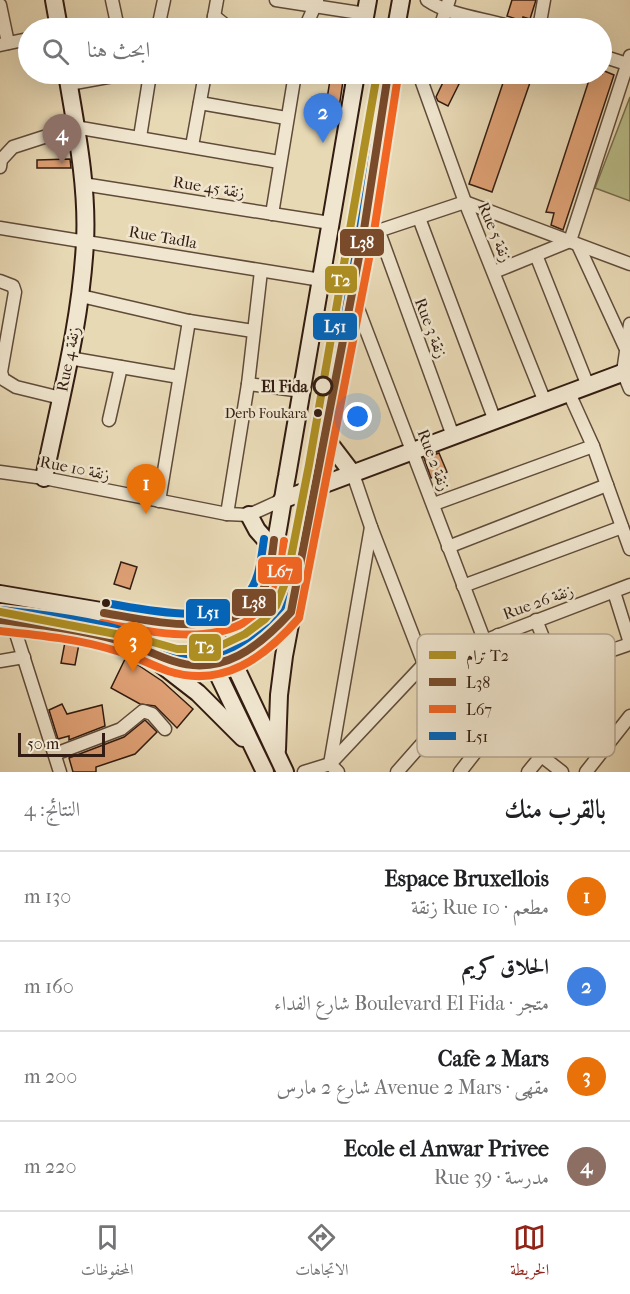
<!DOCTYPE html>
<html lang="ar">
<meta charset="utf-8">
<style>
:root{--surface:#fff;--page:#f6f6f6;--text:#202124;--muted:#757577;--line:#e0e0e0;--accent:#8f2418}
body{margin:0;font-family:"IM FELL French Canon",Amiri,serif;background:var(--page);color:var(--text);direction:rtl}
.scale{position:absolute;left:18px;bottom:15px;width:87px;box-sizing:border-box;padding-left:6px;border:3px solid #331c11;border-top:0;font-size:16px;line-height:21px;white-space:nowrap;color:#331c11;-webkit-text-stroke:4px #f0e6cf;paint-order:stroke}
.you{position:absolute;left:358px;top:417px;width:21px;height:21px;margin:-15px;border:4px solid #fff;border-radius:50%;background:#1a73e8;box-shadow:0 0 0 9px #1a73e833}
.badge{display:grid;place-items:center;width:39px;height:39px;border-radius:50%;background:var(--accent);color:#fff;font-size:20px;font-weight:700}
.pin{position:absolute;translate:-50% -50px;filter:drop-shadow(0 2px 3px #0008)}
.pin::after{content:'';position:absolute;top:32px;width:21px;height:18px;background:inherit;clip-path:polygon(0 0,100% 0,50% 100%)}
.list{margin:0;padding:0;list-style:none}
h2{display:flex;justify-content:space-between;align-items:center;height:78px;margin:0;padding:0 24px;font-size:26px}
h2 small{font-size:20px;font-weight:400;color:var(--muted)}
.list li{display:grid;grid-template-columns:39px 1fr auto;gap:18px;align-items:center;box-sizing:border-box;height:90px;padding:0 24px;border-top:2px solid var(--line)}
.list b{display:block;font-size:22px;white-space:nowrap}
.list p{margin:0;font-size:20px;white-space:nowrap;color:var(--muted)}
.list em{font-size:20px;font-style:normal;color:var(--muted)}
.icon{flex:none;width:33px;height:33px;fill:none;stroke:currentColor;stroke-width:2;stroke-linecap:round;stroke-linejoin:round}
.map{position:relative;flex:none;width:630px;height:772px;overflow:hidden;direction:ltr}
.search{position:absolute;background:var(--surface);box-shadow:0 6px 24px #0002;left:18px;right:18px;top:18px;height:66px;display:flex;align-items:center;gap:15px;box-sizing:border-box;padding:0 21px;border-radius:33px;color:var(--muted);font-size:22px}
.sheet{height:438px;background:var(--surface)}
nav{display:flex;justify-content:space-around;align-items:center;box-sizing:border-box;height:84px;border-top:2px solid var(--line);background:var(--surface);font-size:16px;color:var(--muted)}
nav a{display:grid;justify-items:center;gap:3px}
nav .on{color:var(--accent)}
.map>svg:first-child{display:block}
</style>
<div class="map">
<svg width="630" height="772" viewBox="0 0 630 772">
<rect width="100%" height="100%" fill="#e8d9b5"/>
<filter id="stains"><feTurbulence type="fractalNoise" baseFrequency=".00333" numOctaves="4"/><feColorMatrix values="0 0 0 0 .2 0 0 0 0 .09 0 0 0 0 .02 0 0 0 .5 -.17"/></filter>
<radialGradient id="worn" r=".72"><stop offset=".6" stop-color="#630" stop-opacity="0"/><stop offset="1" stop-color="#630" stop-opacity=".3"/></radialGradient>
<!-- green -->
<path fill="#b9be8b" stroke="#766d4e" stroke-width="1.5" d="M630 97V201L595 188Z"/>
<!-- building -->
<g fill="#e0a276" stroke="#331c11" stroke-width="1.5">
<path d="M512 0H536L530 19 523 17 522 21 507 16Z"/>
<path d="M602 70 614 75 563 230 551 225 554 213 546 212 591 74H602Z"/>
<path d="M331 74H344L339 108 326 105Z"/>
<path d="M447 74H464L448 106 438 101 436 97Z"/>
<path d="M506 74H533L492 192 469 184Z"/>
<path d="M70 159 71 168H37V160Z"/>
<path d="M439 453 447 472 431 478 424 458Z"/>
<path d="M121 562 137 567 130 589 114 584Z"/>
<path d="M65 642 79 644 75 665 61 663Z"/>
<path d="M126 657 162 681 193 709 177 728 155 706 140 704 111 688Z"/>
<path d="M62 704 67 714 102 705 105 726 69 740V736L58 739 49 710Z"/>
<path d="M145 720 157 732 135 754 96 767V772H73L69 758 124 737Z"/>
</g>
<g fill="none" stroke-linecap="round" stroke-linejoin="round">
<defs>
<g id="street">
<path d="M112 0 118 28"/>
<path d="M276 0 366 14"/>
<path d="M427 0C452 17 485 18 514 28"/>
<path d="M0 5 8 43"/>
<path d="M214 16 229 28"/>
<path d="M158 28 164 0"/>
<path d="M212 28 217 0"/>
<path d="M305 28 317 1"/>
<path d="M440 28 449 0"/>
<path d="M539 28 544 0"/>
<path d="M0 45 28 39"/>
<path d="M602 56 627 64"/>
<path d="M419 74 465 202 545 402"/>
<path d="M69 84 124 74"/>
<path d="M200 103 286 118"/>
<path d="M140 137 150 74"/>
<path d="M192 146 205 74"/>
<path d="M0 167 1 160 13 147 75 127 279 162"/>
<path d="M83 184 330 223"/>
<path d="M272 214 295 74"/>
<path d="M419 218 495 421"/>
<path d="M0 228 321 280"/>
<path d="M379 232 453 436"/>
<path d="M363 236 465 202 630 264"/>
<path d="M578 245 625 347"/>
<path d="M536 255 588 386"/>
<path d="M494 272 570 241 630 56"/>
<path d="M0 281 13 286 15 292 1 372 3 379 16 387 61 398"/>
<path d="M352 293 485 642"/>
<path d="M81 296 189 321 253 331"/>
<path d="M630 324 623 372 630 389"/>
<path d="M69 358 179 377"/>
<path d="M248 384 302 391"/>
<path d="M569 393 593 446 630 549"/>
<path d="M109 420 121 367"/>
<path d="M0 472 44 478 227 514 249 515 282 500"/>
<path d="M353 474 371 527 424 664"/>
<path d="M159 501 189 321"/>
<path d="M434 504 593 446"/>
<path d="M227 514 248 384 261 271"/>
<path d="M448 547 607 485"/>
<path d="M463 586 622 527"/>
<path d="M614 592 630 643"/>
<path d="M12 621 60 772"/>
<path d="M498 635 531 724"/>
<path d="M592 657 630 644"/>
<path d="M0 661 24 657"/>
<path d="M424 664 562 772"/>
<path d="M556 694 578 710"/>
<path d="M519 738 556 694 561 682 536 620"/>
<path d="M55 754 121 729 143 711 152 714 165 729"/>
<path d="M304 772 330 764 424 664 630 585"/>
<path d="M338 772 330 764 371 527"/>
<path d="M397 772 465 695"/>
<path d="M460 772 499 722"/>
<path d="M528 772 542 755"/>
<path d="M586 772 630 716"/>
</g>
<g id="secondary">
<path d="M54 0 59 28"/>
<path d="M363 28 368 0"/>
<path d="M396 28 401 0"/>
<path d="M324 436 353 474"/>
<path d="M44 478C60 400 81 322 85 242 88 187 76 128 67 74"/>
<path d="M282 500 630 370"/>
<path d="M249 515 257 530 273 548"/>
<path d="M0 594 178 624C205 624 240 622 257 599 274 577 281 505 287 476 311 342 333 208 356 74"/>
<path d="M0 620C40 625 83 629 122 641 141 647 159 658 178 663 227 677 261 646 291 612"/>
<path d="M188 625 218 641 228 651 285 772"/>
<path d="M216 629 212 647 214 666 265 772"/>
<path d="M158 662 198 693 243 738"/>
<path d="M277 750 279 695 284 656 363 236 388 74"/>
</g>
</defs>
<!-- street casing -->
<use href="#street" stroke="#604b3a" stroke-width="15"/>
<!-- secondary casing -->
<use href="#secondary" stroke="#331c11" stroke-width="20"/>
<!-- street -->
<use href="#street" stroke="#f0e6cf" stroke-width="12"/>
<!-- secondary -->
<use href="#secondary" stroke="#f0e6cf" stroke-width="16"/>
<defs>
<g id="bus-1">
<path d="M104 613C153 621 239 644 265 586 271 572 272 555 274 540"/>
<path d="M0 620C39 625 79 629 117 640 137 645 154 655 173 661 222 677 259 647 291 612L363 236 388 74"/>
</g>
<g id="bus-2">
<path d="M102 623C157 633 243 654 274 591 281 576 282 557 284 541"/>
<path d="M0 631C39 635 79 639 117 651 135 656 151 665 168 671 223 689 265 657 299 618L373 238 398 76"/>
</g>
<g id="bus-3">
<path d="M106 603C142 609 218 627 246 596 260 581 261 558 264 539"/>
<path d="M1 610C38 614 74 618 110 627 133 633 153 644 174 651 219 666 252 639 281 607L353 234 377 74"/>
</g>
</defs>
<!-- bus-1 casing -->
<use href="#bus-1" stroke="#f0e6cf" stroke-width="12"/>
<!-- bus-2 casing -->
<use href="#bus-2" stroke="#f0e6cf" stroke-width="12"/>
<!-- bus-3 casing -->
<use href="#bus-3" stroke="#f0e6cf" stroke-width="12"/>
<!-- bus-1 -->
<use href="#bus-1" stroke="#7a4b2a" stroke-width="8"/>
<!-- bus-2 -->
<use href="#bus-2" stroke="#f26522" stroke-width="8"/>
<!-- bus-3 -->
<use href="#bus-3" stroke="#0065bd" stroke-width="8"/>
<defs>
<path id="tram-1" d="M0 612 142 639 177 649H195L222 645 245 634 265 619 276 606 287 578 309 465 377 74"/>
</defs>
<!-- tram-1 casing -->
<use href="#tram-1" stroke="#f0e6cf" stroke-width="12"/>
<!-- tram-1 -->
<use href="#tram-1" stroke="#ad8f23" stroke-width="8"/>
</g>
<!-- markers -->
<circle fill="#f0e6cf" stroke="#331c11" stroke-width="3" cx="323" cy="386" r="9"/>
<g fill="#331c11" stroke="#f0e6cf" stroke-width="2">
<circle cx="318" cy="413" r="5"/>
<circle cx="106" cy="603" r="5"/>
</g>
<g text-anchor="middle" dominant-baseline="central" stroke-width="5" stroke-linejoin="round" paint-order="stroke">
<!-- bus labels -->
<g font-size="14" fill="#331c11" stroke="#f0e6cf" text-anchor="end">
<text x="307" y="413">Derb Foukara</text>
</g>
<!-- street labels -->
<g font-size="16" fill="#331c11" stroke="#f0e6cf">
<text transform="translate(209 187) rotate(9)">Rue 45 زنقة</text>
<text transform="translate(495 232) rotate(67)">Rue 5 زنقة</text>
<text transform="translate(163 237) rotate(10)">Rue Tadla</text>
<text transform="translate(431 328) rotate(69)">Rue 3 زنقة</text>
<text transform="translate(68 359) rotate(-79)">Rue 4 زنقة</text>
<text transform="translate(434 460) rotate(69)">Rue 2 زنقة</text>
<text transform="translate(75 468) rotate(11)">Rue 10 زنقة</text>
<text transform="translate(538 602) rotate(-20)">Rue 26 زنقة</text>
</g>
<!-- stop labels -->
<g font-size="16" font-weight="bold" fill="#331c11" stroke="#f0e6cf" text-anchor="end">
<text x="308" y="386">El Fida</text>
</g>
</g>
<!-- legend -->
<rect x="417" y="634" width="198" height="123" rx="9" fill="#f0e6cf" stroke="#b7a996" stroke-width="1.5"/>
<rect x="429" y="651" width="27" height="8" fill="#ad8f23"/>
<rect x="429" y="678" width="27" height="8" fill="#7a4b2a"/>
<rect x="429" y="705" width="27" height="8" fill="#f26522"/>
<rect x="429" y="732" width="27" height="8" fill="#0065bd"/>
<g font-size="16" fill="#331c11">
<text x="466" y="661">ترام T2</text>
<text x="466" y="688">L38</text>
<text x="466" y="715">L67</text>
<text x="466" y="742">L51</text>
</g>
<g stroke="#f0e6cf" stroke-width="2">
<rect x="339" y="228" width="46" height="29" rx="6" fill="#7a4b2a"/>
<rect x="324" y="265" width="34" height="29" rx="6" fill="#ad8f23"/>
<rect x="312" y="312" width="46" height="29" rx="6" fill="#0065bd"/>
<rect x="257" y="556" width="46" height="29" rx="6" fill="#f26522"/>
<rect x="231" y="588" width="46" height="29" rx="6" fill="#7a4b2a"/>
<rect x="185" y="598" width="46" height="29" rx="6" fill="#0065bd"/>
<rect x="188" y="633" width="34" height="29" rx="6" fill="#ad8f23"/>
</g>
<g font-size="16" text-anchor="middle" font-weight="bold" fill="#fff">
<text x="362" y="248">L38</text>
<text x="341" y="286">T2</text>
<text x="335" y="332">L51</text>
<text x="280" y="577">L67</text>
<text x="254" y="608">L38</text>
<text x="208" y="618">L51</text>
<text x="205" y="653">T2</text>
</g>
<rect width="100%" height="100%" filter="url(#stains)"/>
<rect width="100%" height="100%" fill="url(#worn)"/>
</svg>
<div class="scale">50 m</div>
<div class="you"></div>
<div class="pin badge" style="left:146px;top:514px;background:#e8710a">1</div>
<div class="pin badge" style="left:323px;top:143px;background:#3f7fe0">2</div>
<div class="pin badge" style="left:133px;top:672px;background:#e8710a">3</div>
<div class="pin badge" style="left:62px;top:164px;background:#8d6e63">4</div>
<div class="search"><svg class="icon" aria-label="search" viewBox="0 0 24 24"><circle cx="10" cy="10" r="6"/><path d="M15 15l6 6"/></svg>ابحث هنا</div>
</div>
<section class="sheet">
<h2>بالقرب منك<small>النتائج: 4</small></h2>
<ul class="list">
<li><span class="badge" style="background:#e8710a">1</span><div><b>Espace Bruxellois</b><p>مطعم · Rue 10 زنقة</p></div><em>130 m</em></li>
<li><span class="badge" style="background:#3f7fe0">2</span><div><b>الحلاق كريم</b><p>متجر · Boulevard El Fida شارع الفداء</p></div><em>160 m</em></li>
<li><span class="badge" style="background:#e8710a">3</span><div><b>Cafe 2 Mars</b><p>مقهى · Avenue 2 Mars شارع 2 مارس</p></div><em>200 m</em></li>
<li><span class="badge" style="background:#8d6e63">4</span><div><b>Ecole el Anwar Privee</b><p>مدرسة · Rue 39</p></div><em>220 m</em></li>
</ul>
</section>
<nav>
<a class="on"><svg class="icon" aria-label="map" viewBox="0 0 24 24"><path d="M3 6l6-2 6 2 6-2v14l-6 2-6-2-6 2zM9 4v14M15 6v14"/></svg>الخريطة</a>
<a><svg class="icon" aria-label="directions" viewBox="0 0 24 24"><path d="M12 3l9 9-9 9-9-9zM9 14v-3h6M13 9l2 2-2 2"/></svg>الاتجاهات</a>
<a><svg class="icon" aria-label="saved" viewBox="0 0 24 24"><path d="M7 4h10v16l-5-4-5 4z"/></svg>المحفوظات</a>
</nav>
